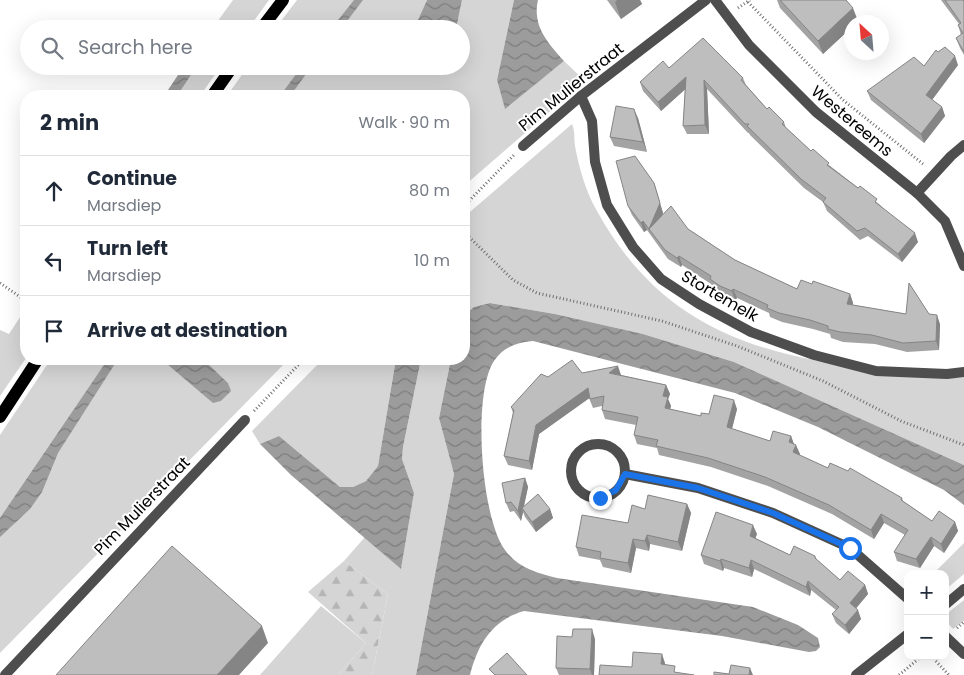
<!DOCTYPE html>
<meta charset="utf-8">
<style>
:root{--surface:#fff;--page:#f2f2f3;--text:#1f2937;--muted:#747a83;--line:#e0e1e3}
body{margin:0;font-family:Poppins,sans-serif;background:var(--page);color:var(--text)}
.controls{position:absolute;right:15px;bottom:15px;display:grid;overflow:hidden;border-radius:10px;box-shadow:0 5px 20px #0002}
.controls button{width:45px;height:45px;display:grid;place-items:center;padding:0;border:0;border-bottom:1px solid var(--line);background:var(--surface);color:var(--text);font:25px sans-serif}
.compass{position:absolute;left:844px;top:15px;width:45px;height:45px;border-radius:50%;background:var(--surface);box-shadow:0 5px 20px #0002;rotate:334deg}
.stop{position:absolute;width:15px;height:15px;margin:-11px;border:4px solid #1a73e8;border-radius:50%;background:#fff}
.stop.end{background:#1a73e8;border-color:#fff;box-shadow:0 1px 5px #0008}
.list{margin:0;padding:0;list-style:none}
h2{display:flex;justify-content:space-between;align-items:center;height:65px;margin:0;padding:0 20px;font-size:21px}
h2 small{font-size:16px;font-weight:400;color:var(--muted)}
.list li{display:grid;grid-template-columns:32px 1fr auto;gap:15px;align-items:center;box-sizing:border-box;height:70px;padding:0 20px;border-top:1px solid var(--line)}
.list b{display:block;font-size:19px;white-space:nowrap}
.list p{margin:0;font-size:16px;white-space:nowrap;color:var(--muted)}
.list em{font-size:16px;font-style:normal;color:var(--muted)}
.icon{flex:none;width:28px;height:28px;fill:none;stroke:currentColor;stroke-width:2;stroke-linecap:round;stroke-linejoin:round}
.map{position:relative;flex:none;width:964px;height:675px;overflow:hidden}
.search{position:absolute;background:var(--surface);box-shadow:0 5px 20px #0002;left:20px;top:20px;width:450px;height:55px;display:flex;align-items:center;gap:12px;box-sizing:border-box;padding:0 18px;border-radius:28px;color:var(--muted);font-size:19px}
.panel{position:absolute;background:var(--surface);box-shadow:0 5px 20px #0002;left:20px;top:90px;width:450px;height:275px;border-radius:20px}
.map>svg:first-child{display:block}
</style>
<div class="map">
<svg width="964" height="675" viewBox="0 0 964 675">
<defs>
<pattern id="forest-firs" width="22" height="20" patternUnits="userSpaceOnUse" patternTransform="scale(1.25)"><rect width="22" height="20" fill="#d5d5d5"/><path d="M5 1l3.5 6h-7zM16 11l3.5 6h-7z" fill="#b5b5b5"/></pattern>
<pattern id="water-waves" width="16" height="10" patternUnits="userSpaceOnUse" patternTransform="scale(1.25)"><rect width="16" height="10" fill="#9c9c9c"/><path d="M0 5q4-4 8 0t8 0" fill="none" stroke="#7d7d7d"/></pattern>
</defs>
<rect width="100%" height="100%" fill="#fff"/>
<!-- green -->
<g fill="#d5d5d5">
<path d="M233 0H269L248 29H212Z"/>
<path d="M297 0H427L417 22V29H275Z"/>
<path d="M462 0H514L497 80 505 108 564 61 585 81 464 186V96H227L248 66H461V29H456Z"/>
<path d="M197 66H221L200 96H177Z"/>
<path d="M572 124C575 131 574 138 575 146 579 168 586 192 597 211 661 327 756 356 881 370 908 373 937 379 964 377V465L734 362 643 334 555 314 490 303 474 307 464 315V217Z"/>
<path d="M26 308V358L0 396V330L9 334Z"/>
<path d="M51 359H161L213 402 221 401 230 391 228 383 203 359H289L0 653V435Z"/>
<path d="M323 359H396L378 466 366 481 353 487H340L279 436 260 444 252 431Z"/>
<path d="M421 359H451L439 418 454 474 416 675H372L388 594 344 561 365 537 401 569 414 493 402 459 403 447Z"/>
<path d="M964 543V574L945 590V574H933Z"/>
<path d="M964 600V621L953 629 945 620V615Z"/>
<path d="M321 606 366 643 338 675H260Z"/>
</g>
<!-- forest -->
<path fill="url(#forest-firs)" d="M344 561 388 594 372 675H338L366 643 308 592Z"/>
<!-- water -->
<g fill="url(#water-waves)">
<path d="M354 0H363L341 29H331Z"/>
<path d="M427 0H462L456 29H417V22Z"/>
<path d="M514 0H538C532 26 548 43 564 61L505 109 497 80Z"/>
<path d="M184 66H197L177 96H164Z"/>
<path d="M302 66H312L290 96H280Z"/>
<path d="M490 303 555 314 643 334 734 362 964 465V505L944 490 818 427 735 393 533 341C518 342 503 347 494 361 472 394 481 518 505 550 518 568 537 573 557 578L753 607 798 625 818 638 820 647 816 651 809 652 722 636 524 611C492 620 478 644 470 675H416L454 474 439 418 451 359H464V315L474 307Z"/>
<path d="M108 359H118L58 453 42 492 30 509 0 537V518Z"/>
<path d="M161 359H203L228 383 231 391 221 401 213 403Z"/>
<path d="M396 359H421L403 447 402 459 414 493 401 569 291 475 260 444 279 436 340 487H353L366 481 378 466Z"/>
</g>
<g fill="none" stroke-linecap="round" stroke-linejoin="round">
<!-- path -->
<g stroke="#707070" stroke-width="3" stroke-dasharray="1 2.5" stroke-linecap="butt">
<path d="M748 2 843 100 923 164"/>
<path d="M738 8 750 0"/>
<path d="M464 206 514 155"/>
<path d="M464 232 513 280 537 293 662 321 737 346 823 381 901 421 964 445"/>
<path d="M0 283 26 301"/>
<path d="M254 411 304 359"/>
<path d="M957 628 964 622"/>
<path d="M931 656 949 675"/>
<path d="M899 675 922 656"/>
</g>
<!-- street -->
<g stroke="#4e4e4e" stroke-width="10">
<path d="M715 0 749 45 816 112 917 193 945 221 964 266"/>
<path d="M581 96 592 121 595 162 607 205 633 247 661 279 699 304 751 332 814 355 876 371 947 374 964 372"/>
<path d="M523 146 581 96 706 0"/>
<path d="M917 193 951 156 964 145"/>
<circle cx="598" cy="471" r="27"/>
<path d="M625 474 698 488 773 513 850 548 908 599"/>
<path d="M945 605 964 589"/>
<path d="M945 636 964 654"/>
<path d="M5 675 245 420"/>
<path d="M856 675 908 634"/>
</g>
<!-- primary -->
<g stroke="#000" stroke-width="12">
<path d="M261 29 283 0"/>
<path d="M212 96 233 66"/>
<path d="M0 417 38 359"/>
</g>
</g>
<!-- wall -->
<g fill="#a3a3a3">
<path d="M607 0H640L642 4 621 19Z"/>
<path d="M777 0H846L858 21 852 22V27L823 54 780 8Z"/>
<path d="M941 0H963L964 1V55L960 48 956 38 961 35 958 25 959 24Z"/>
<path d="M958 65 932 100 942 107 945 116 924 143 871 100 867 91 924 66Z"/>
<path d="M669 68 743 78 746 85 767 109 784 122 786 128 811 151 879 204 918 242 902 262 868 236 860 240 827 211 823 202 804 188 750 135 749 133H748L707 89 709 134H687L683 126 685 89 661 111 643 91 640 82Z"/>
<path d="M638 118 647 152 614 146 610 137Z"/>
<path d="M654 183 663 213 662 215 688 229 735 260 797 289 812 284 850 294 853 303V305L906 314H929L940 324 939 350 907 352 875 344 843 342 831 338 830 334 813 329 782 322 770 317 769 313 737 298 735 300 724 295 713 288 711 284 682 265 681 267 668 259 647 230 644 232 632 215 628 206Z"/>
<path d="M582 373 621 375 666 385 670 394 668 399 671 406 670 409 701 416 737 409 732 429 770 441 791 436 794 444 800 454 799 455 828 468 902 498 903 501 932 521 955 522 958 531 944 553 934 546 920 568 897 561 894 552 905 535 884 523 874 539 832 514 768 486 711 467 659 455 657 448 637 444 634 435 636 425 605 419 602 410V406L593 408 589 398 539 434 532 470 508 465 504 456 513 413 511 407 548 377Z"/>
<path d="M525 478 528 487 524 506 550 509 553 518 536 532 525 517 523 512 521 521 514 511 510 512 506 503Z"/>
<path d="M687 504 691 513 682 551 650 544 649 551 636 548 631 573 603 567 600 560 579 556 576 547 628 523 645 509Z"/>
<path d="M757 534 755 538 790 555 815 556 817 560 840 580 865 585 868 594 856 608 861 619 849 634 836 623 832 614 836 610 811 590 810 596 754 569 752 577 724 568 723 571 704 564 701 555Z"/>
<path d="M595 639 594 675H559L556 668Z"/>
</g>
<!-- shaded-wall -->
<g fill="#858585">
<path d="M617 0H640L642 4 621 19 615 2Z"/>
<path d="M853 8 858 21 856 22H852V27L823 54 818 41Z"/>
<path d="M955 56 958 65 929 104 926 95Z"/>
<path d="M686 77 689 86 661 111 658 102Z"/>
<path d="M704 80 707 89 709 134 705 125Z"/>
<path d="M942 107 945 116 924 143 921 134Z"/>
<path d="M634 109 638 118 647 152 643 142Z"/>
<path d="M654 183 663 213 654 235 649 229Z"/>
<path d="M643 221 647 230 644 232 641 223Z"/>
<path d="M915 233 918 242 902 262 898 254Z"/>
<path d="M679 256 682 265 681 267 677 258Z"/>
<path d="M733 289 737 298 735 300 732 291Z"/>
<path d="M850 294 853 303 850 313 847 304Z"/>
<path d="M937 315 940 324 939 350 936 341Z"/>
<path d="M618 366 621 375 612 382 609 373Z"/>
<path d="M666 385 670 394 668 399 671 406 668 417 665 408 663 396Z"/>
<path d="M588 388 591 397 539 434 532 470 529 461 536 425Z"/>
<path d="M734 400 737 409 730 436 727 427Z"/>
<path d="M791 436 794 445 789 442Z"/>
<path d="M796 445 800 454 796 461 793 452Z"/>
<path d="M525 478 528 487 523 510 522 508 523 512 521 521 518 511Z"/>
<path d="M687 504 691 513 682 551 678 542Z"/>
<path d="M550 509 553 518 536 532 532 522Z"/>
<path d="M881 514 884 523 874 539 871 530Z"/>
<path d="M955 522 958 531 944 553 941 544Z"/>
<path d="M753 525 757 534 753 545 750 536Z"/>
<path d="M647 535 650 544 649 551 645 541Z"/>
<path d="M931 537 934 546 920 568 916 559Z"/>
<path d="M633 539 636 548 631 573 628 563Z"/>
<path d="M721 559 724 568 723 571 720 561Z"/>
<path d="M751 560 754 569 752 577 749 568Z"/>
<path d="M808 581 811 590 810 596 806 587Z"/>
<path d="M865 585 868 594 853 612 850 603Z"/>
<path d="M858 610 861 619 849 634 845 625Z"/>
<path d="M262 626 268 643 239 675H217Z"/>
<path d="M592 629 595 639 594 675H592L590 669Z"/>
<path d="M662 654 665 663 664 674 661 664Z"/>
<path d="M750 668 753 675H749Z"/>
</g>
<!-- building -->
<g fill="#bebebe" stroke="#858585">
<path d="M780 0H846L853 8 818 41Z"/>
<path d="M945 0H963L964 1V52L956 38 963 33 958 25 961 23Z"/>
<path d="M703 38 743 78 741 80 767 109 769 107 784 122 782 124 811 151 813 149 829 163 827 165 858 188 860 186 877 199 875 202 915 233 898 254 865 228 857 231 823 202 826 198 801 179 747 126 749 124H745L704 80 705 125 683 126 686 77 658 102 640 82 663 61 669 68Z"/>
<path d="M945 47 955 56 926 95 942 107 921 134 867 91 914 57 924 66 936 50 938 52Z"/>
<path d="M616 106 634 109 643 142 610 137Z"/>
<path d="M635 156 654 183 660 203 649 229 643 221 641 223 628 206 616 161Z"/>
<path d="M671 206 688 229 735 260 797 289 801 280 812 284 813 281 850 294 847 304 906 314 909 283 929 314 937 315 936 341 903 343 872 335 840 332 828 329V326L810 320 779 313 767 308 768 305 733 289 732 291 720 286 710 279 711 276 679 256 677 258 665 250 649 229Z"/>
<path d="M572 360 582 373 618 366 609 373 666 385 663 396 668 397 665 408 701 416V413L709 414 714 395 734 400 727 427 770 441 773 431 791 436 789 442 796 445 793 452 828 468 830 463 848 471 850 468 902 498 901 500 932 521 939 511 955 522 941 544 931 537 916 559 894 552 908 530 881 514 871 530 829 505 765 477 708 458 656 446 658 440 634 435 638 417 602 410 604 396 590 399 588 388 536 425 529 461 504 456 514 410 511 407 541 374 548 377Z"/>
<path d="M525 478 518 511 511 502 506 503 502 483Z"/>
<path d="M538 494 550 509 532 522 522 508Z"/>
<path d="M648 495 687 504 678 542 647 535 645 541 633 539 628 563 600 558 601 552 576 547 582 515 628 523 632 505 645 509Z"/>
<path d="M716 512 753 525 750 536 790 555 794 546 815 556V558L840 580 848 571 865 585 850 603 858 610 845 625 832 614 839 607 808 581 806 587 751 560 749 568 721 559 720 561 701 555Z"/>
<path d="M172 546 262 626 217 675H56Z"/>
<path d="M573 629H592L590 669 556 668 557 636 572 637Z"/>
<path d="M633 652 662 654 661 664 675 666 674 672 694 675H599L600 665 632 667Z"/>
<path d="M507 653 527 675H495L489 669Z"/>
<path d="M731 665 750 668 749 675H714V672L729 674Z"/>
</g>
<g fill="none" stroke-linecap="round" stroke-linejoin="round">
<!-- route -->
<path stroke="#1a73e8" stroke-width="6" d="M600 498 616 490 625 474 698 488 773 513 850 548"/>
</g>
<g text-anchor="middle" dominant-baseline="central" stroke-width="4" stroke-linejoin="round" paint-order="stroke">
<!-- street labels -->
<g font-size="16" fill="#000" stroke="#fff">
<text transform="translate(571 87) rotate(-39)">Pim Mulierstraat</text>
<text transform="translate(852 121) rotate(40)">Westereems</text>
<text transform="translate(720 296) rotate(30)">Stortemelk</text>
<text transform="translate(142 506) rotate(-46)">Pim Mulierstraat</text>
</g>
</g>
</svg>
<div class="controls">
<button>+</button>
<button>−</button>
</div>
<svg class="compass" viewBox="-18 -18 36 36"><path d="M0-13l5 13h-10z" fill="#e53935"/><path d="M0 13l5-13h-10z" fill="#747a83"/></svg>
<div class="stop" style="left:850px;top:548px"></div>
<div class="stop end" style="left:600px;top:498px"></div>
<div class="search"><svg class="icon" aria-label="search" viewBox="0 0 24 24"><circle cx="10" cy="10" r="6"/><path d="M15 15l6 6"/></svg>Search here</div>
<section class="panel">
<h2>2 min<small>Walk · 90 m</small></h2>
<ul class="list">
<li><svg class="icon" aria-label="ahead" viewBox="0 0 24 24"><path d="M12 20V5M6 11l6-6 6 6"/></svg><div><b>Continue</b><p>Marsdiep</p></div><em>80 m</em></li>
<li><svg class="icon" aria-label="left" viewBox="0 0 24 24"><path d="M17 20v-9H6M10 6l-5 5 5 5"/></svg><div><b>Turn left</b><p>Marsdiep</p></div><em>10 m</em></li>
<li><svg class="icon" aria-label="arrive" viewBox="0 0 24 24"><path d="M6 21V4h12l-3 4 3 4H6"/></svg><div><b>Arrive at destination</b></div></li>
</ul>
</section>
</div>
